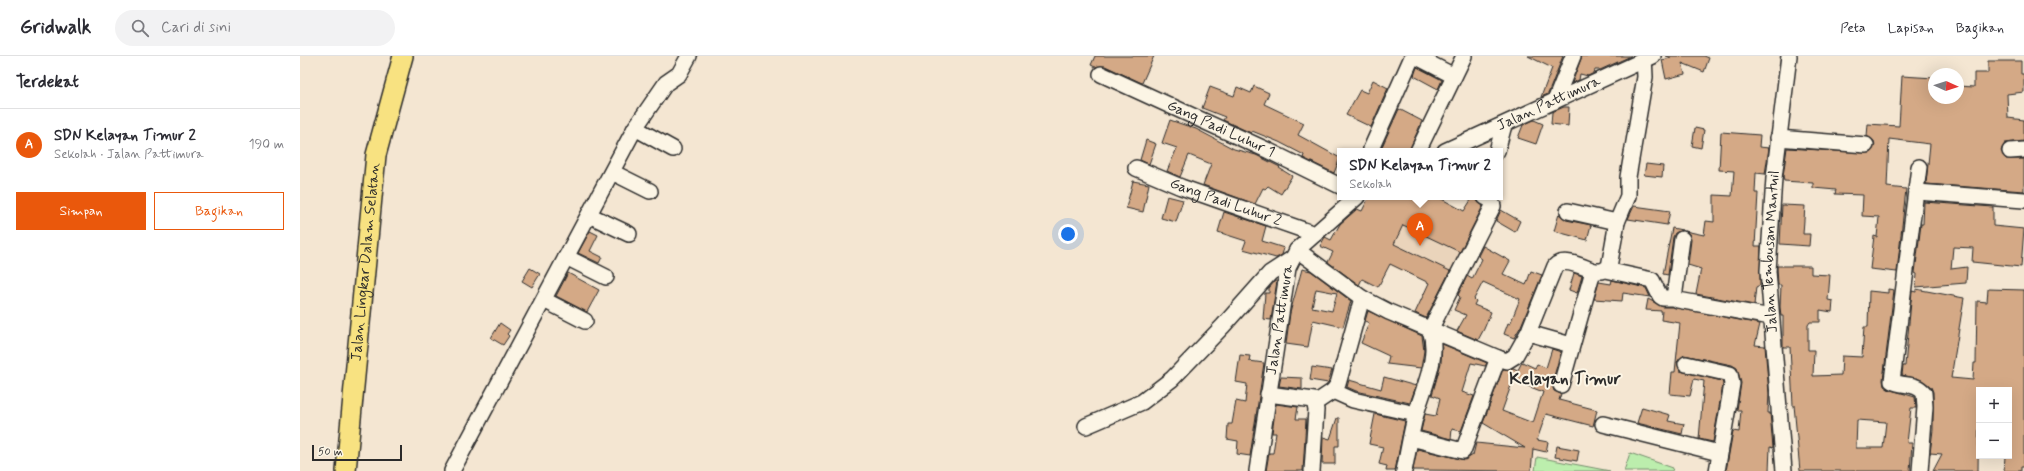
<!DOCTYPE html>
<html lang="id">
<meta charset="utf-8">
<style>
:root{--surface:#fff;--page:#f2f2f3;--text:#2b2b33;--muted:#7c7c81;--line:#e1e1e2;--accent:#ea580c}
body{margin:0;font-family:Mynerve,sans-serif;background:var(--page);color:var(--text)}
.controls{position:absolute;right:12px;bottom:12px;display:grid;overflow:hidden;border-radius:0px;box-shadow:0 4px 16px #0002}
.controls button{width:36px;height:36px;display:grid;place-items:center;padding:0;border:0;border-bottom:1px solid var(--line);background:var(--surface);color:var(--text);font:20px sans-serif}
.compass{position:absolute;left:1628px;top:12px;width:36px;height:36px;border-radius:50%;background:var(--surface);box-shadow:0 4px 16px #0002;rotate:93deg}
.scale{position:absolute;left:12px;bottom:10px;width:90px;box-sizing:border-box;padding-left:4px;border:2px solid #2b2b2b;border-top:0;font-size:11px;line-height:14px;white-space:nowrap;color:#2b2b2b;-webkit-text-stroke:3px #fcf5e5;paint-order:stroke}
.you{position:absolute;left:768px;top:178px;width:14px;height:14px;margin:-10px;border:3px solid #fff;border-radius:50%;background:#1a73e8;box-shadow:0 0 0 6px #1a73e833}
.badge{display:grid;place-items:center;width:26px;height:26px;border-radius:50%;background:var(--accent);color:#fff;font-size:13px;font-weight:700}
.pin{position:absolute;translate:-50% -33px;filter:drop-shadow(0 1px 2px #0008)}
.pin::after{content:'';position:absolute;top:21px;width:14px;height:12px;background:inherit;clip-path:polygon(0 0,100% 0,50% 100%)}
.popup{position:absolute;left:1037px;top:92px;width:166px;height:52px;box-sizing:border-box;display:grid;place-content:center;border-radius:0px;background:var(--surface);filter:drop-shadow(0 1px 3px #0005);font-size:13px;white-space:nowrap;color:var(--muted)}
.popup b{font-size:15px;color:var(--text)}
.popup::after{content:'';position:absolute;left:50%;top:100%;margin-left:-8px;border:8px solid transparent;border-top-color:var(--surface)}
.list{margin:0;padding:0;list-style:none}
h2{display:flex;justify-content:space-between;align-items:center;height:52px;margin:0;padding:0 16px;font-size:17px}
h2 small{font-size:13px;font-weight:400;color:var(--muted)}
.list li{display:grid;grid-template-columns:26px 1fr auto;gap:12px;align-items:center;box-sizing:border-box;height:72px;padding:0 16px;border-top:1px solid var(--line)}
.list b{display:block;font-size:15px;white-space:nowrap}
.list p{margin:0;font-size:13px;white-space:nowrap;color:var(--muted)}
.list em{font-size:13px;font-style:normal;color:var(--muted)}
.actions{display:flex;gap:8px;padding:12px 16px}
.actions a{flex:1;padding:9px 0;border:1px solid var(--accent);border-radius:0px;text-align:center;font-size:14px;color:var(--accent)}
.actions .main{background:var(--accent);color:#fff}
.icon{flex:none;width:22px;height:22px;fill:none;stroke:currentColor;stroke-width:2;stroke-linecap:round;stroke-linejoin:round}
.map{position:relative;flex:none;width:1724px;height:415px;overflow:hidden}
header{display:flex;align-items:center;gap:24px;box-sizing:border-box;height:56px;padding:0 20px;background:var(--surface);border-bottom:1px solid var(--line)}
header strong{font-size:19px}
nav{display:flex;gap:22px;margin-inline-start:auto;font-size:14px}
.search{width:280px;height:36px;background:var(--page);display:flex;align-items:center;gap:10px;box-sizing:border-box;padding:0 14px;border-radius:22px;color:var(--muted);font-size:15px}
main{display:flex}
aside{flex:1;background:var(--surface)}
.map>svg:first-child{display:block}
</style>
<header>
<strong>Gridwalk</strong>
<div class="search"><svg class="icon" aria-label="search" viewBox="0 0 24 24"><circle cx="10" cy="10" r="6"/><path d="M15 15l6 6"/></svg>Cari di sini</div>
<nav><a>Peta</a><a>Lapisan</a><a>Bagikan</a></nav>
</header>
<main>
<aside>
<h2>Terdekat<small></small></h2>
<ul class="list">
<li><span class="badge">A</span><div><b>SDN Kelayan Timur 2</b><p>Sekolah · Jalan Pattimura</p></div><em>190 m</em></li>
</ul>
<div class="actions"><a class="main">Simpan</a><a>Bagikan</a></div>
</aside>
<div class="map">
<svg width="1724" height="415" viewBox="0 0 1724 415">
<rect width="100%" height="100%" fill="#f4e6d2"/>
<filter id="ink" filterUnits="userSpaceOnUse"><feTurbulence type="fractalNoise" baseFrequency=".025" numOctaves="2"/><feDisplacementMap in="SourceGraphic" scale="8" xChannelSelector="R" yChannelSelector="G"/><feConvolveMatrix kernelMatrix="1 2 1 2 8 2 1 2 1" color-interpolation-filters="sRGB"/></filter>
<g filter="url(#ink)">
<!-- built -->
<path fill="#ead4bb" d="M1096 141 1175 182 1148 236 1065 198Z"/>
<!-- green -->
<g fill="#bceead" stroke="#748c6c">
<path d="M1330 397 1373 412 1372 415H1324Z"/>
<path d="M1237 401 1310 415H1235Z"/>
</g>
<!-- building -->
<g fill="#d4a986" stroke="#2b2b2b" fill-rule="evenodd">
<path d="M795 0H854L842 27 805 10 795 11 791 9Z"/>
<path d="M1228 0H1263L1248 38 1241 41 1252 12Z"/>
<path d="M1282 0H1331L1300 14H1295L1294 17 1288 20 1280 18 1279 24 1272 27Z"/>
<path d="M1366 0H1404L1409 2 1404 16 1382 7 1385 18 1366 23 1362 4 1371 2Z"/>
<path d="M1688 5H1721V18H1724V36L1707 38 1708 62 1724 64V85L1705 87 1701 95 1706 103H1724V135L1626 128 1630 88 1589 83 1587 131 1606 133 1597 216 1570 213 1574 180 1577 181 1579 161 1562 160 1563 139 1535 138 1536 134 1513 132V127L1484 125 1483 120 1487 92 1570 97 1575 89 1574 85 1567 80 1568 68 1599 70 1602 20 1634 22V42H1658V30L1674 31V17H1688Z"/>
<path d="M1117 11 1142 24 1138 33 1114 20Z"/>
<path d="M1073 24 1088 32 1071 71 1046 59 1060 34 1067 37Z"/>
<path d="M954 30 969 37 964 48 1004 67 998 79 1040 102 1034 117 1003 102 1004 99 979 86 952 75 951 77 923 64 925 61 902 52 910 31 934 40 937 31 951 37Z"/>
<path d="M1264 51H1269L1268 70 1251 68 1252 56Z"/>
<path d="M1099 53 1122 65 1109 95H1080Z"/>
<path d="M870 64 896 73 934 93 956 99 980 111 979 112 992 120 981 138 968 130 965 133 963 132 955 148 903 129 911 108 889 99 880 121 867 115 877 92 862 87Z"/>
<path d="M1234 64 1243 68 1236 88 1218 82 1223 69Z"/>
<path d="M1395 72 1404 74 1401 92 1392 90Z"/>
<path d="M1421 76 1460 79 1459 91 1469 92 1465 118 1456 117 1455 137H1458L1455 190H1461L1460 229 1456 231 1454 249 1396 238 1401 213 1388 209 1391 184 1390 179 1385 175 1404 179 1406 165 1414 166V139L1432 140 1434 115 1419 114Z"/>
<path d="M846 84 856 88 849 108 840 104Z"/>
<path d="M1346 108 1363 110 1362 121 1344 119Z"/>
<path d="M833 125 849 128 843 156 826 152Z"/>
<path d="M867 140 883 144 876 166 861 162Z"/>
<path d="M1069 141H1138L1164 155 1173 141H1176L1178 146 1183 150 1160 196 1103 169 1094 188 1150 215 1126 262 1115 257 1129 227 1090 208 1078 231 1062 223 1059 229 1028 206 1033 196 1020 190 1025 181 1031 184 1040 168 1057 153 1062 155Z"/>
<path d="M1624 146 1693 151V170L1724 173 1721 211 1672 206 1673 192 1653 191 1651 213 1667 211 1666 227 1616 231 1617 218 1615 217 1621 168H1623Z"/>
<path d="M1482 149 1505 150 1503 178H1510L1509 190 1480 188Z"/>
<path d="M1334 150 1370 155 1367 169 1328 163Z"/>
<path d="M1201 154 1220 165 1215 176 1196 165Z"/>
<path d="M924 156 966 170 962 185 984 192 982 199 976 202 943 193 946 185 918 176Z"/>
<path d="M1259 158 1266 164 1291 169 1287 184 1254 175Z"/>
<path d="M1372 172 1382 174 1375 177 1373 181 1368 219 1363 218Z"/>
<path d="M290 175 298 179 290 195 302 201 299 207 278 197Z"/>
<path d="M1183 190 1210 205 1203 218 1226 229 1231 215 1242 219 1221 270 1214 282 1204 278 1208 267 1210 268 1220 243 1183 226 1174 243 1176 245 1174 249 1191 256 1184 273 1178 284 1157 275 1166 259 1154 254 1160 241 1158 239 1167 220 1172 223 1182 203 1178 200Z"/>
<path d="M1477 210H1511V218L1530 219 1528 244 1533 245 1532 256 1520 254V266H1510L1508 269V294H1514L1513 320 1541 319 1542 300 1562 301 1564 271H1568L1569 235 1588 237V233L1594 234 1583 324 1584 330 1588 333 1615 341 1616 352H1611L1607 387H1612L1610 415H1500L1494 349H1493L1490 291H1483V260H1481L1480 251 1481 229H1478ZM1557 364 1586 366 1583 392H1556Z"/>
<path d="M230 212 240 218 232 231 222 225Z"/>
<path d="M1002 213 1011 215 1051 245 1043 271 1013 264 1008 291 986 288 990 257ZM1016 233 1037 237 1032 255 1012 251Z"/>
<path d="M268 217 299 234 287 256 256 240Z"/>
<path d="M1274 217 1282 220 1277 237 1269 234Z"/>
<path d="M1312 224 1346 232 1350 241 1323 237 1322 245 1294 243 1299 226 1311 228Z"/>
<path d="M975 225H977L971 264 963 263 965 237H969V232Z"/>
<path d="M1616 233 1664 242 1651 322 1673 324 1674 307H1676L1677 245 1687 246 1688 233 1724 234V411H1721V415H1704L1705 400H1709V334H1679L1678 415H1633L1642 398 1630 397 1633 374V336L1631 331 1622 324 1602 319 1603 310H1605L1612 235 1616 236Z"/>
<path d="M1348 243 1363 251H1372L1460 268 1455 289 1465 290 1469 337 1468 357H1470L1473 392 1470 391 1469 415H1426L1433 375 1439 376 1441 354H1437L1441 327 1437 312 1432 309 1384 299 1377 306 1380 315 1422 325 1423 328 1413 386 1399 383 1404 325 1394 323 1390 340 1370 338 1372 316H1375L1380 267 1361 264 1362 255 1346 254Z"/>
<path d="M1068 255 1122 280 1124 295 1121 312 1087 308 1089 300 1061 287 1069 267 1065 265Z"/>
<path d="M200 267 210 274 207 278 209 280 203 289 191 282Z"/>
<path d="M1142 288 1187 307 1185 310 1171 307 1162 336 1174 340 1161 375 1152 373 1151 383 1121 375 1125 358 1136 360 1140 342 1132 339 1141 307Z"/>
<path d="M1252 293 1261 296 1252 327 1254 335 1261 338 1259 344 1297 354 1293 370 1246 358 1237 384 1248 386 1246 396 1233 393 1231 415 1113 414 1117 393 1165 404 1173 399 1176 387 1225 392 1183 367 1203 313 1213 312 1218 314 1222 306 1235 312 1237 308 1246 312ZM1213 324 1243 336 1233 367 1202 355Z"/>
<path d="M940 299 950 300 949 305 964 307 950 400 937 398 938 385 927 383 928 368H932L936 345 945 347 947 328 936 326Z"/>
<path d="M1012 311 1032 314 1028 327 1010 324Z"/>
<path d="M981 321 1002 322V333L979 330Z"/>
<path d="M1084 321 1116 330 1110 347 1056 335 1047 331 1049 324 1081 333Z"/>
<path d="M976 348 998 351 996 363H1006L1003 415H966L969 397H973L976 377H972Z"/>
<path d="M1342 351 1370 359 1368 365 1384 368 1382 378 1337 367Z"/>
<path d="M1075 358 1105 365 1095 415H1086L1087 410 1079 408 1083 391 1069 388Z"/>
<path d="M1037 362H1039V390H1035V408H1022L1023 381 1030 383Z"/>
<path d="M1257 390 1279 394 1277 405 1255 401Z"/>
</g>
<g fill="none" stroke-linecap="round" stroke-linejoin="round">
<defs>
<g id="minor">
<path id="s1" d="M801 18 969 95 1040 130"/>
<path d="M1255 45 1273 0"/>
<path d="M335 72 373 93"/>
<path d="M1478 82 1566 89"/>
<path d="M1071 93 1112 1 1119 2 1154 20"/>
<path d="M1118 95 1164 0"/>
<path id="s2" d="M1145 95 1353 0"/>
<path d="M1197 95 1204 69"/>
<path d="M1710 95 1724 94"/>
<path d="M1619 111 1592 325C1603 331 1616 326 1624 337L1625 351 1620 415"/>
<path id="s3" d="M836 112 881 131 1015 178"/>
<path d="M312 116 350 135"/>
<path d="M1617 136 1724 144"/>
<path d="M1268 155 1317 166"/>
<path d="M289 159 329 178"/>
<path d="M1382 183 1374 242 1378 244 1471 261"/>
<path d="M997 194 1062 242 1089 256 1198 302 1207 305 1215 300 1229 275"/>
<path d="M266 201 306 221"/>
<path d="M1306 214 1352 224 1360 240 1363 242H1374"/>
<path d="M244 244 285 265"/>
<path d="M1271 289 1232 278 1230 276V272L1255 210C1264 201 1283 211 1294 215"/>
<path d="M1386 308 1430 318 1432 328 1417 415"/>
<path d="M1261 329 1291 222 1294 215H1302L1309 211 1317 166 1328 140V121L1345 21 1344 0"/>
<path d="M1033 335 1053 344 1116 358"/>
<path d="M968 338 1014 344 1016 354 1012 415"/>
<path d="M1015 347 1033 335 1038 328 1062 242"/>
<path d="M1303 368 1419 397"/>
<path d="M786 370 842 346 872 323 923 270 970 217 993 202"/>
<path d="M1111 382 1163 395 1198 302"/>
<path d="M152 415 335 72 366 27 379 18 389 0"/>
<path id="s4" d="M957 415 988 212 997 194 1057 141"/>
<path d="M1104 415C1108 396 1111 376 1116 358 1123 332 1140 301 1130 274L1193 150 1191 144 1185 141"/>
<path id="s5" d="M1484 415 1468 215 1474 122 1489 0"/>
</g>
<g id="major">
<path id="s6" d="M46 415 76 99 103 0"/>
</g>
</defs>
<!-- minor casing -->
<use href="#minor" stroke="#2b2b2b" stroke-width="18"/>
<!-- major casing -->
<use href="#major" stroke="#2b2b2b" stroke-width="22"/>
<!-- minor -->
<use href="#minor" stroke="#fcf5e5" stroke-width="15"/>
<!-- major -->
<use href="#major" stroke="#f8e281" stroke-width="19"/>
</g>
</g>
<g text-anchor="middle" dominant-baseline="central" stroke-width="4" stroke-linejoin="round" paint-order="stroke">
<!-- street labels -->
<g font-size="15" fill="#2b2b2b" stroke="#fcf5e5">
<text stroke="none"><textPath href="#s2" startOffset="114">Jalan Pattimura</textPath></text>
<text stroke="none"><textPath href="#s1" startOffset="132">Gang Padi Luhur 1</textPath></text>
<text stroke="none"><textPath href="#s3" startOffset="96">Gang Padi Luhur 2</textPath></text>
<text stroke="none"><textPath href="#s5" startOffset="220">Jalan Tembusan Mantuil</textPath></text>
<text stroke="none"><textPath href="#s6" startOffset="210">Jalan Lingkar Dalam Selatan</textPath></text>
<text stroke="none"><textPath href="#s4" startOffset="153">Jalan Pattimura</textPath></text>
</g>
<!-- quarter labels -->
<g font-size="17" font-weight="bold" fill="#2b2b2b" stroke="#fcf5e5">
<text x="1265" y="323">Kelayan Timur</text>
</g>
</g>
</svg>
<div class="controls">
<button>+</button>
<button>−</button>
</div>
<svg class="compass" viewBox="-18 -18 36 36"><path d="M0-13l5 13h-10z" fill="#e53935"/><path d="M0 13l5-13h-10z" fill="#7c7c81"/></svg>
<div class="scale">50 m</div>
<div class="you"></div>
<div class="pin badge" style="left:1120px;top:190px">A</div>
<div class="popup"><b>SDN Kelayan Timur 2</b>Sekolah</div>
</div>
</main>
